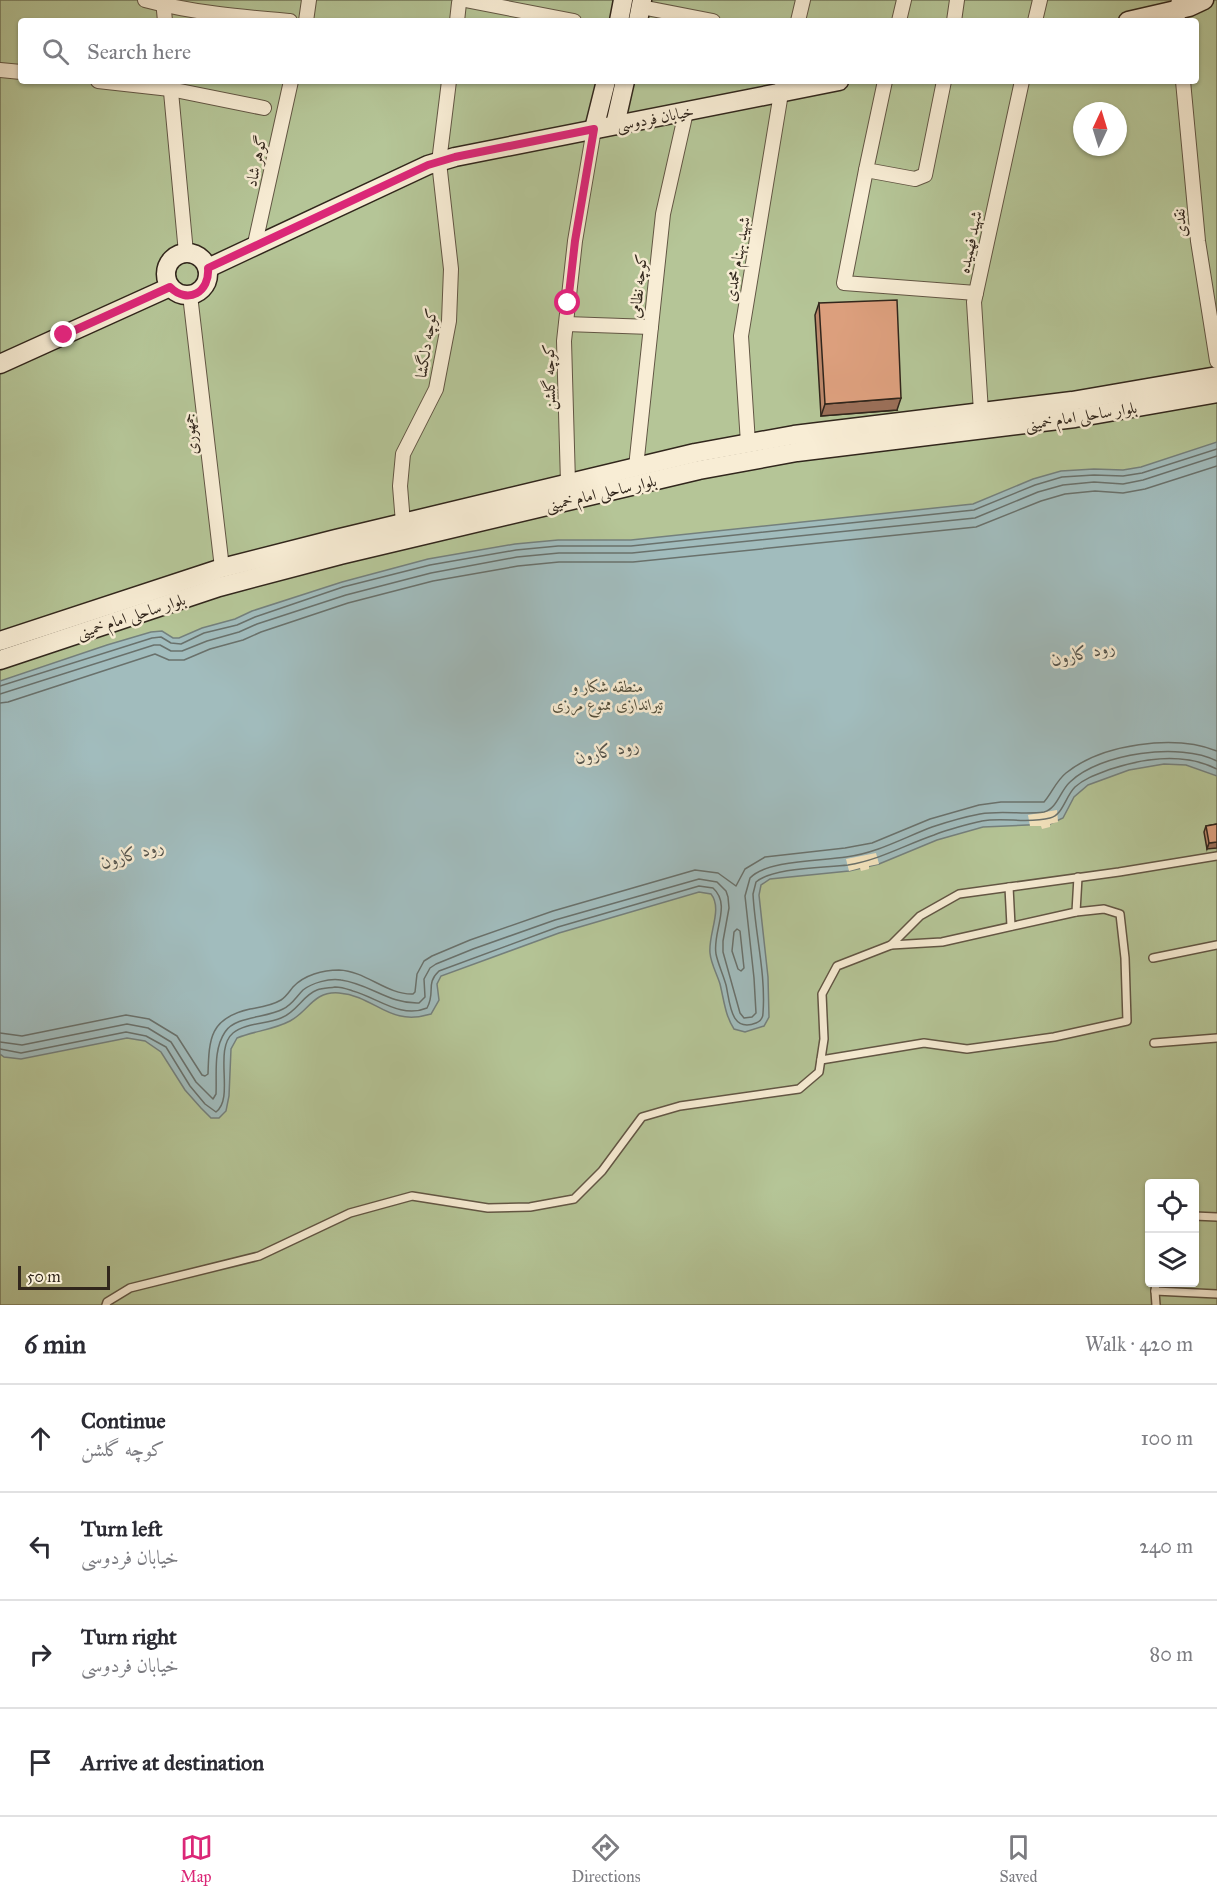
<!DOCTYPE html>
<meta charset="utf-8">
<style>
:root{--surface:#fff;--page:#f2f2f3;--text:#2b2b33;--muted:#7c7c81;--line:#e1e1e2;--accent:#db2777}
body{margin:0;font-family:"IM FELL Great Primer",Amiri,serif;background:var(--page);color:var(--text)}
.controls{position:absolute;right:18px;bottom:18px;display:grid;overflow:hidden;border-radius:6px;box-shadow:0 2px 4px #0004}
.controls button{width:54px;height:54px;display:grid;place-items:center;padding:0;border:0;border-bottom:2px solid var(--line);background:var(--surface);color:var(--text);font:30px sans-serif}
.compass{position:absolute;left:1073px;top:102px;width:54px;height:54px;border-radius:50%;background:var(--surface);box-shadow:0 2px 4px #0004;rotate:4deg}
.scale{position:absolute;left:18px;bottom:15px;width:92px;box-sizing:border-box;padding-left:6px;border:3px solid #31261c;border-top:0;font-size:16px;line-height:21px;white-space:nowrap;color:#31261c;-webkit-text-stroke:4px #f8edd5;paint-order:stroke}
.stop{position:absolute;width:18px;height:18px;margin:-14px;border:4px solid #db2777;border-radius:50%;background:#fff}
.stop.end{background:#db2777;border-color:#fff;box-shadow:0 2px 6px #0008}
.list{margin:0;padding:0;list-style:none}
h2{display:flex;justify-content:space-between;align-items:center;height:78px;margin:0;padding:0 24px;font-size:26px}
h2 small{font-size:20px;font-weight:400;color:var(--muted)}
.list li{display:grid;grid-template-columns:39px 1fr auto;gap:18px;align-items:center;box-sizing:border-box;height:108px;padding:0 24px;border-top:2px solid var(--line)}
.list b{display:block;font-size:22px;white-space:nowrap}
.list p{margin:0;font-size:20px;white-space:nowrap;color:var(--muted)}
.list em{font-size:20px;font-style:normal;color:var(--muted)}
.icon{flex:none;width:33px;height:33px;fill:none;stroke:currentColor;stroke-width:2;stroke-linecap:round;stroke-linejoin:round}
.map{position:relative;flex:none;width:1217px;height:1305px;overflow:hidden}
.search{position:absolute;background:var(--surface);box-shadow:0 2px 4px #0004;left:18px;right:18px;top:18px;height:66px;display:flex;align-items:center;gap:15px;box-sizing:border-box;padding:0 21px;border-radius:6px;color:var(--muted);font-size:22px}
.sheet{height:510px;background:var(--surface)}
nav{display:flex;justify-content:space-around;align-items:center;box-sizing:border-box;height:84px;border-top:2px solid var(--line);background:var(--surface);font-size:16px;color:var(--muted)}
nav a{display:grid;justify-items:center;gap:3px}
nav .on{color:var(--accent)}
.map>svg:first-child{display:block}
</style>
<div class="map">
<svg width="1217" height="1305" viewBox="0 0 1217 1305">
<rect width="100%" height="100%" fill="#f4e4be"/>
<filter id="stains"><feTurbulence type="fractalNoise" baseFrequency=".00333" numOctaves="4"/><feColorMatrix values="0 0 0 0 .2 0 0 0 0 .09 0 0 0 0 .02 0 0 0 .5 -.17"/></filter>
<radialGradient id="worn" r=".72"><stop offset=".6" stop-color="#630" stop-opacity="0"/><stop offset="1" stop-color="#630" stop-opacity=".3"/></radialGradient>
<!-- green -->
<path fill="#b5c597" stroke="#73765a" stroke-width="1.5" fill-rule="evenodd" d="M0 0H1217V1305H0ZM21 21H1196V81H21ZM1082 111H1118V147H1082ZM1150 1184H1194V1282H1150Z"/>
<!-- water -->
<path fill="#a1bcbd" stroke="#74807d" stroke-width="1.5" d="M1217 442V776L1186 765 1164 764 1129 770 1088 785 1074 797 1063 818 1050 824 983 827 937 840 879 864 849 871 770 879 761 885 759 895 768 977 769 1017 764 1026 745 1032 734 1029C725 1015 724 1000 720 984 717 974 711 964 710 953 708 934 723 909 711 894L699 892 559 933 441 976 437 984 439 1000 431 1014C388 1027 376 996 339 993 313 991 309 1011 290 1021 273 1030 254 1031 237 1038L231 1049 229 1096 226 1111 219 1118H211L201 1108 185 1090 161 1052 145 1041 127 1038 21 1059 4 1057 0 1054V681L107 645 151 632 162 631 173 638H179L202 628 235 619 252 611 342 582 428 559 515 544 558 540H631L973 504 1033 479 1061 471 1094 469 1123 470 1141 467Z"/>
<!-- pier -->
<g fill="#f4e4be">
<path d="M1057 810 1058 822 1050 824V827L1042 829 1041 826H1030L1028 815Z"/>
<path d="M876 853 879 864 869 866V869L861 871 860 868 849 871 846 859Z"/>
</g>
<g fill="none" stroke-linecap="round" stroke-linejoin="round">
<!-- shore -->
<g stroke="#69716c" stroke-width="1.5">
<path d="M0 686 152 638 161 637 171 643 181 644 204 633 237 625 255 617 343 587 430 565 516 550 558 546H631L974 510 1035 485 1062 477 1094 475 1123 476 1142 473 1217 449"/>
<path d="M0 694 154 645H160L171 651H182L207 641 239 632 257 624 346 595 431 573 517 557 559 553H632L975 518 1038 492 1063 485 1094 482 1123 484 1143 480 1217 456"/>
<path d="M0 703 8 702 155 654 169 660H184L210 649 243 640 261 632 348 603 433 581 518 566 559 562H633L976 527 1041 501 1065 494 1095 491 1123 493 1145 489 1217 466"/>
<path d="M737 929 740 931 744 968 741 971 738 969 732 951 734 932Z"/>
<path d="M0 1033 22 1036 126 1015 149 1019 177 1036 202 1075 205 1076 208 1074C209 1038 210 1018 250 1009 261 1007 271 1006 281 1000 286 997 289 992 293 987 304 975 323 970 339 970 366 971 387 995 413 994L415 992 417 974 424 961 432 956 470 940 553 911 695 870 718 873 736 886 745 869 765 857 845 848 872 843 930 819 979 805 1001 802H1044C1052 793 1056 781 1066 773 1102 744 1174 734 1217 751"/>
<path d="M0 1042 22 1045 127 1024 148 1028 171 1042 196 1082 213 1099 216 1094C217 1074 213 1050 225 1032 235 1016 267 1018 283 1009 292 1005 296 997 303 990 312 983 329 978 341 980 370 984 389 1004 419 1003L425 997 424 979 430 968 436 964 473 949 555 920 699 879 717 882 726 891 728 897 729 908 723 941V952L740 1013 744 1018 752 1017 756 1013 754 978 745 896 750 878C767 860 821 861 846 857 877 853 903 838 932 827 947 822 964 817 980 814 1002 810 1023 815 1044 812 1057 809 1060 791 1070 782 1100 753 1180 742 1217 761"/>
<path d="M0 1049 21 1053 126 1032 146 1036 166 1047 190 1086 205 1104 216 1112C235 1098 213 1050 233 1033 245 1023 267 1024 281 1018 297 1012 303 995 317 990 323 988 330 988 335 987 342 987 347 989 353 991 378 998 401 1019 427 1008 436 992 425 984 439 971L558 927 699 886 713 888C732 905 712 932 716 954 718 964 723 974 726 985 730 1002 730 1033 756 1023 761 1021 763 1018 763 1013 766 974 755 933 753 894L756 882C774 867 823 868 848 865 879 860 905 845 934 835 949 829 966 825 982 821 1004 817 1028 824 1050 818 1063 815 1065 797 1075 787 1085 778 1098 774 1111 769 1145 758 1183 752 1217 769"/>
</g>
<defs>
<g id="lane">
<path d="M1009 887 1011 926"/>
<path d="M891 945 942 942 1076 912 1078 877"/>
<path d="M1153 958 1217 945"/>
<path d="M1154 1043 1217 1038"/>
<path d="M821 1060 924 1043 967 1049 1054 1037 1127 1021 1125 958 1120 914 1104 909 1076 912"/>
<path d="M1194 1216 1217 1217"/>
<path d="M1156 1282 1155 1291 1217 1294"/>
<path d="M1155 1291 1156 1305"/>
<path d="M106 1305 107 1302 130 1288 259 1256 350 1213 412 1196 488 1208 530 1207 574 1199 602 1171 642 1117 680 1106 799 1089 819 1072 824 1039 822 994 837 966 891 945 920 916 959 894 1119 872 1217 856"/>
</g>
<g id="street">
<path d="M145 0C193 13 242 17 290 21"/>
<path d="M163 0 165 21"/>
<path d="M465 0 574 21"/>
<path d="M641 7 713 21"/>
<path d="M306 21 309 0"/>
<path d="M457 21 459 3 462 0"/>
<path d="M798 21 803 0"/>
<path d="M899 21 904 0"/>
<path d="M954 21 957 0"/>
<path d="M1035 21 1040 0"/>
<path d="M1178 21 1177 10 1179 0"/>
<path d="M0 70 21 72"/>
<path d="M98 81 170 89 264 108"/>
<path d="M170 81 186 253"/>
<path d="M885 81 866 170 915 179 925 175 944 81"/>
<path d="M1183 81 1198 241 1217 361"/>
<path d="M866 170 844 283 976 293"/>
<path d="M254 248 291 81"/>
<path d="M190 295 222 568"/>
<path d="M566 324 651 327"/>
<path d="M981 412 974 302 1022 81"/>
<path d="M748 443 741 336 783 81"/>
<path d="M636 467 663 214 686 112"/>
<path d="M568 483 564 341 575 241 594 129"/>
<path d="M403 523 400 486 403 454 436 389 449 321 451 269 439 162 449 81"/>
</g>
<g id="secondary">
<path d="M619 21 623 0"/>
<path d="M638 21 642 0"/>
<path d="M1128 21 1189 7 1204 0"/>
<path d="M615 125 625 81"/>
<path d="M594 129 606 81"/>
<circle cx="187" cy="274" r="21"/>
<path d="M208 268 428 165 455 157 839 81"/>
<path d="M0 364 170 287"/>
<path d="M0 641 222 568 336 539 695 453 794 435 1072 401 1217 376"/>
<path d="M0 660 219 587 340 555 699 470 797 452 1075 418 1217 393"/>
</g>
</defs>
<!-- lane casing -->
<use href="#lane" stroke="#625644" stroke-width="10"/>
<!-- street casing -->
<use href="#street" stroke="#625644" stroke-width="16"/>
<!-- secondary casing -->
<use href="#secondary" stroke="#31261c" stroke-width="21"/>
<!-- lane -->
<use href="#lane" stroke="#f8edd5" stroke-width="7"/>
<!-- street -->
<use href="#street" stroke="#f8edd5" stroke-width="14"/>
<!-- secondary -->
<use href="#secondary" stroke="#f8edd5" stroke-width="18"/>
</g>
<!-- wall -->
<g fill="#bd896c" stroke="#31261c" stroke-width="1.5">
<path d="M819 303 897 410 821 416 815 315Z"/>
<path d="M1217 824 1207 849 1204 832 1206 826Z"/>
</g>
<!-- shaded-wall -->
<g fill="#9a6f58" stroke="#31261c" stroke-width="1.5">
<path d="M901 398 897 410 821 416 825 404Z"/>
<path d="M1217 842V848L1207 849 1209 843Z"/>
</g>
<!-- building -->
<g fill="#dc9f7d" stroke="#31261c" stroke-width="1.5">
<path d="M897 300 901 398 825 404 819 303Z"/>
<path d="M1217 824V842L1209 843 1206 826Z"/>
</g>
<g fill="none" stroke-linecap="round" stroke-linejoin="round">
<!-- route -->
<path stroke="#db2777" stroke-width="8" d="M64 335 170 287C188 305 210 292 208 268L428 165 455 157 594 129 575 241 568 303"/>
</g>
<g text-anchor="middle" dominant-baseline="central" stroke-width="5" stroke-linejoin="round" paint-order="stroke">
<!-- street labels -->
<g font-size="16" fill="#31261c" stroke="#f8edd5">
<text transform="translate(655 118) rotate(-11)">خیابان فردوسی</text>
<text transform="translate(256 161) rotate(-78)">گوهر شاد</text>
<text transform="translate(1180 223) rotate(-95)">نقدی</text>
<text transform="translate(970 242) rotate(-78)">شهید فهمیده</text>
<text transform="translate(737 259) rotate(-80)">شهید بهنام محمدی</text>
<text transform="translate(638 286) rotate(-84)">کوچه نظامی</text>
<text transform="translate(426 343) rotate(-81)">کوچه دلگشا</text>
<text transform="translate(549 377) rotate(-91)">کوچه گلشن</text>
<text transform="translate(1081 416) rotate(-9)">بلوار ساحلی امام خمینی</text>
<text transform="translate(190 434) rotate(-97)">جمهوری</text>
<text transform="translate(601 493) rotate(-13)">بلوار ساحلی امام خمینی</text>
<text transform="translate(131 616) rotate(-18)">بلوار ساحلی امام خمینی</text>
</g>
<!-- park labels -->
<g font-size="16" font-style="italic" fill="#524e3b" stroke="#f8edd5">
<text x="608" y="686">منطقه شکار و<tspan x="608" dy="18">تیراندازی ممنوع مرزی</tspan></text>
</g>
<!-- water labels -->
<g font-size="18" font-style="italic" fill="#53534c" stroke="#f8edd5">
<text transform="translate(1083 653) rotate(-12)">رود کارون</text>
<text transform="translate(607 751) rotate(-12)">رود کارون</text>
<text transform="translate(132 854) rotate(-16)">رود کارون</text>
</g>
</g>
<rect width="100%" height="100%" filter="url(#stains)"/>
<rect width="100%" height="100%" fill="url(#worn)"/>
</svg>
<div class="controls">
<button><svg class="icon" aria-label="locate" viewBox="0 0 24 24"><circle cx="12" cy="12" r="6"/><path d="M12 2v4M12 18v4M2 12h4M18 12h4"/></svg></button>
<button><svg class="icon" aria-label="layers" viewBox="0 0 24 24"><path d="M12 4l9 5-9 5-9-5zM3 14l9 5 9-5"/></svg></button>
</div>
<svg class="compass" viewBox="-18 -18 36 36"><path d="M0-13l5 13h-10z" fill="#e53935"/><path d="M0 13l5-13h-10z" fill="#7c7c81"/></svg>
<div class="scale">50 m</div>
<div class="stop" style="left:568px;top:303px"></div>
<div class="stop end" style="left:64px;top:335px"></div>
<div class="search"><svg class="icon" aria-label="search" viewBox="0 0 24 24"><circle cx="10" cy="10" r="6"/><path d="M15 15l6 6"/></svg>Search here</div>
</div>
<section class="sheet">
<h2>6 min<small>Walk · 420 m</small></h2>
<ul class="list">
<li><svg class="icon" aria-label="ahead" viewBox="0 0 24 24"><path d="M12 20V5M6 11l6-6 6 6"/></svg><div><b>Continue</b><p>کوچه گلشن</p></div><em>100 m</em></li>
<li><svg class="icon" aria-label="left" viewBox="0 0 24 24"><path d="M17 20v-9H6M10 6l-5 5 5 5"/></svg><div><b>Turn left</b><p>خیابان فردوسی</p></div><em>240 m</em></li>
<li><svg class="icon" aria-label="right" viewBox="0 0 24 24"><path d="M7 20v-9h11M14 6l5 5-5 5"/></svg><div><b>Turn right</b><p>خیابان فردوسی</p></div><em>80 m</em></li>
<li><svg class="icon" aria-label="arrive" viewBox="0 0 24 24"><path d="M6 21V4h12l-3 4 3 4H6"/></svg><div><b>Arrive at destination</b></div></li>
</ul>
</section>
<nav>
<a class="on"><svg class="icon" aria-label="map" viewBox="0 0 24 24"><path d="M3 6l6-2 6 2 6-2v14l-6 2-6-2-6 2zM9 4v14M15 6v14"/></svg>Map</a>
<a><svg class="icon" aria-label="directions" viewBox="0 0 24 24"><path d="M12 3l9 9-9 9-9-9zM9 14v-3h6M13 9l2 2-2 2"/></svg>Directions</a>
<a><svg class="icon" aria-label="saved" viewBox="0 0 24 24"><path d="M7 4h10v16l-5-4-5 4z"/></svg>Saved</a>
</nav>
